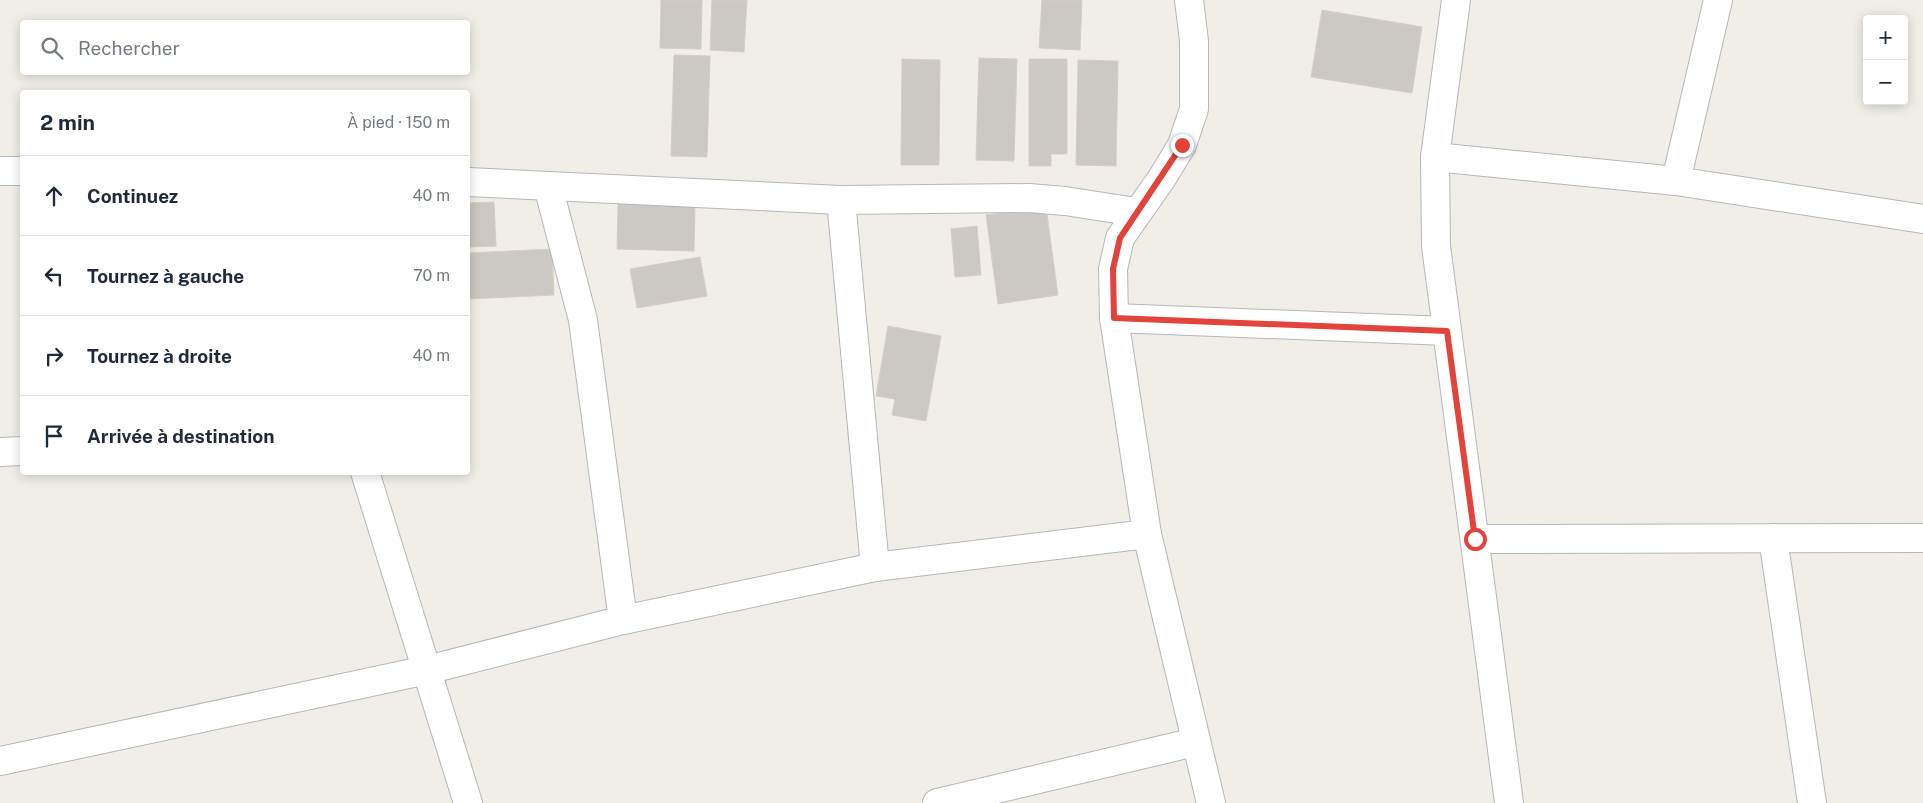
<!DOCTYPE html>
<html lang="fr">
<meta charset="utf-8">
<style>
:root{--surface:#fff;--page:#f2f2f3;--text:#1f2937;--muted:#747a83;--line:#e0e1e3}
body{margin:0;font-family:"Public Sans",sans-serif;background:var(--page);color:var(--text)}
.controls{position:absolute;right:15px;top:15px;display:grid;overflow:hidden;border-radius:5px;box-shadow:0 2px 12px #0003}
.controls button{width:45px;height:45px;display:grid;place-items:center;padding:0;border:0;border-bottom:1px solid var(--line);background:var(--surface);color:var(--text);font:25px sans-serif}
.stop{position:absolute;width:15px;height:15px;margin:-11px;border:4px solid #e2443b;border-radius:50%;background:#fff}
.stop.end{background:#e2443b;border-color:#fff;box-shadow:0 1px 5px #0008}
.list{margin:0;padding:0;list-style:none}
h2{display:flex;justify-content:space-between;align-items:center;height:65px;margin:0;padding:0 20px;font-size:21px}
h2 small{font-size:16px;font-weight:400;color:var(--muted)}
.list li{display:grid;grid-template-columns:32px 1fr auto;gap:15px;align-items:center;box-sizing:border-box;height:80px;padding:0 20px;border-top:1px solid var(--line)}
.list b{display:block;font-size:19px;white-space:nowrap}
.list em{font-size:16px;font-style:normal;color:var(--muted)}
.icon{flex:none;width:28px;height:28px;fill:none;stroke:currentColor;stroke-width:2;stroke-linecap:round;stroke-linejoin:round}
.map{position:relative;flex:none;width:1923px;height:803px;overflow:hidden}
.search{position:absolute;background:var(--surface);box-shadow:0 2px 12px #0003;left:20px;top:20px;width:450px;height:55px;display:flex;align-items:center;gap:12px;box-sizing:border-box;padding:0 18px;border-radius:5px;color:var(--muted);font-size:19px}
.panel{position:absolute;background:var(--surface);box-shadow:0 2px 12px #0003;left:20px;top:90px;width:450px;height:385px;border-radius:5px}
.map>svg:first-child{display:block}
</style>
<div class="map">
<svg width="1923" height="803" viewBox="0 0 1923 803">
<rect width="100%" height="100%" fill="#f0eee7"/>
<!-- building -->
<g fill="#ccc9c4" stroke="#d4cfc5">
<path d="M661 0H702L701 49 660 48Z"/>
<path d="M712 0H747L744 52 710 50Z"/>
<path d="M1042 0H1082L1080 50 1039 48Z"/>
<path d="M1322 10 1422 27 1412 93 1311 77Z"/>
<path d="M674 55 710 56 707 157 671 156Z"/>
<path d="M979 58 1017 59 1014 161 976 160Z"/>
<path d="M902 59 940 60 939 165H901Z"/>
<path d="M1029 59H1067V154H1051V166H1029Z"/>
<path d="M1078 60 1118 61 1116 166 1076 165Z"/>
<path d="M494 202 496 246 468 247V203Z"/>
<path d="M618 203 695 206 694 251 617 249Z"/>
<path d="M1046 207 1058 295 998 304 986 215Z"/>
<path d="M977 226 981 275 955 277 951 229Z"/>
<path d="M552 249 554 295 468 299V253Z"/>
<path d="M700 257 707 296 637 308 630 269Z"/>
<path d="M888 326 941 336 926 421 892 415 895 399 876 396Z"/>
</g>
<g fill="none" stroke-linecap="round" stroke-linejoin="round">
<defs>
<g id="minor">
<path d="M1189 0 1194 41V109L1182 145 1162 178 1120 238 1113 269 1114 318 1147 534 1211 803"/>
<path d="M1456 0 1435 157 1436 246 1509 803"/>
<path d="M1435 157 1676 181 1923 219"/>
<path d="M0 171H22"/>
<path d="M1676 181 1718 0"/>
<path d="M468 182 841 200 1029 198 1065 201 1136 212"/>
<path d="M548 186 583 320 623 620"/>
<path d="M841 200 875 567"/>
<path d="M1114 318 1447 331"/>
<path d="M0 452 22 451"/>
<path d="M365 472 468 803"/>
<path d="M1773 538 1812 803"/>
<path d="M1475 539 1923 538"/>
<path d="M0 761 427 670 623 620 875 567 1147 534"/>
<path d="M937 803 1195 742"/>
</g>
</defs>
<!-- minor casing -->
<use href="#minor" stroke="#b4b7bb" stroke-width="30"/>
<!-- minor -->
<use href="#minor" stroke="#fff" stroke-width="28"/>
</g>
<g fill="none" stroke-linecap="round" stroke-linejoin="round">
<!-- route -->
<path stroke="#e2443b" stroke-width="6" d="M1182 145 1120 238 1113 269 1114 318 1447 331 1475 539"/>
</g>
</svg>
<div class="controls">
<button>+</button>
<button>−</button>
</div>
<div class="stop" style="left:1475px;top:539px"></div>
<div class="stop end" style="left:1182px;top:145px"></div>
<div class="search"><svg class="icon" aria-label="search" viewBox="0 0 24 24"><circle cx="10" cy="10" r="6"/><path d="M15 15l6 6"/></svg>Rechercher</div>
<section class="panel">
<h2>2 min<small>À pied · 150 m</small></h2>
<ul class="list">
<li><svg class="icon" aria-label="ahead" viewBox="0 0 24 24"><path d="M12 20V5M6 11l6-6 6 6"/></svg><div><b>Continuez</b></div><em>40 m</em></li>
<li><svg class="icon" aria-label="left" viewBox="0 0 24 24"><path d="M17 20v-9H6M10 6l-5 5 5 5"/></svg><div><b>Tournez à gauche</b></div><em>70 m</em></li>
<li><svg class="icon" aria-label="right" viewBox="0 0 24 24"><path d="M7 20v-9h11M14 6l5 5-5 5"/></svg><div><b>Tournez à droite</b></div><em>40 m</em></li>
<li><svg class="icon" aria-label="arrive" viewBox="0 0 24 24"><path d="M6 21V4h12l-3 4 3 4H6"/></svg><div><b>Arrivée à destination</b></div></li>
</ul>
</section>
</div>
